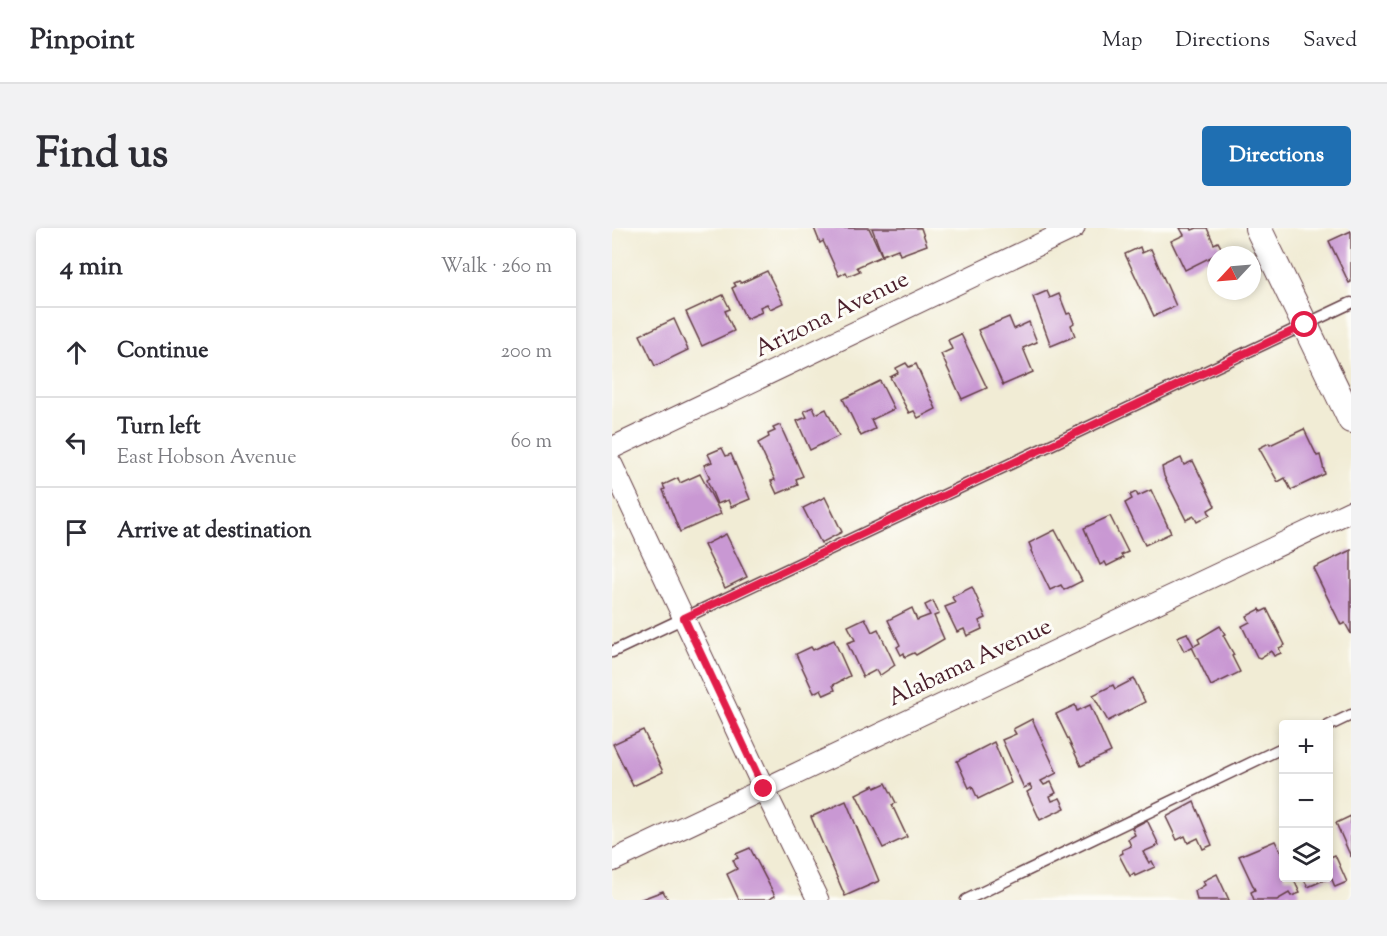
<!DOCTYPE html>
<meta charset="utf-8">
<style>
:root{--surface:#fff;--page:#f2f2f3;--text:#2b2b33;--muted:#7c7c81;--line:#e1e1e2;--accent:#1f6fb2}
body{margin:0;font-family:"Sorts Mill Goudy",serif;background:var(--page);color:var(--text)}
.controls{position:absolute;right:18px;bottom:18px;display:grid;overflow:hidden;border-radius:6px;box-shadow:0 3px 9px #0003}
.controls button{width:54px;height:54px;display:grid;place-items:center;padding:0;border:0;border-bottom:2px solid var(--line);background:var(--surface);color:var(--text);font:30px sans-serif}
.compass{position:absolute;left:595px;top:18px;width:54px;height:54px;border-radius:50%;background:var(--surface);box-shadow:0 3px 9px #0003;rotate:244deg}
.stop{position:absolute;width:18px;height:18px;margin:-14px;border:4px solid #e11d48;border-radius:50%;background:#fff}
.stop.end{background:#e11d48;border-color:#fff;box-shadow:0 2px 6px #0008}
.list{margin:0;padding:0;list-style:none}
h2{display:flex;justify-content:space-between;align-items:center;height:78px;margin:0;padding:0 24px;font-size:26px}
h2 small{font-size:20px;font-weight:400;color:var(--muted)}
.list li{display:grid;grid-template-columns:39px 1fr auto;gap:18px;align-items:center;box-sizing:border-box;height:90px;padding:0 24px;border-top:2px solid var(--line)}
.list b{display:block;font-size:22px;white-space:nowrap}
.list p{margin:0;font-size:20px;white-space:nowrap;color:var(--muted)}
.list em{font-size:20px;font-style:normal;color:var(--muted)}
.icon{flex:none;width:33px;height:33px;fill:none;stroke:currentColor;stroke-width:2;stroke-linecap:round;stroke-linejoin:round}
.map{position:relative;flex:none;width:739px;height:672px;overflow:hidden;border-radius:6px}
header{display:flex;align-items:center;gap:36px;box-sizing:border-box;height:84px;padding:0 30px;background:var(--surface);border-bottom:2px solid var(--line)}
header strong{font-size:28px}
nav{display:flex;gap:33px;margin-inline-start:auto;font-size:21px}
.intro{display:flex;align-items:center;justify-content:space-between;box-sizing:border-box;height:144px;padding:0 36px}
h1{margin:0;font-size:42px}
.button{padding:15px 27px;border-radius:6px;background:var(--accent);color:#fff;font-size:21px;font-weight:700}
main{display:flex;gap:36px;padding:0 36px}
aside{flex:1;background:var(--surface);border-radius:6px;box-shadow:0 3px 9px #0003}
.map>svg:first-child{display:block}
</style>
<header>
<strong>Pinpoint</strong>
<nav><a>Map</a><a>Directions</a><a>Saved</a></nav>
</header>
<div class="intro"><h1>Find us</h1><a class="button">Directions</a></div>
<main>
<aside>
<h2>4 min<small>Walk · 260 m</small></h2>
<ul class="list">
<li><svg class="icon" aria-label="ahead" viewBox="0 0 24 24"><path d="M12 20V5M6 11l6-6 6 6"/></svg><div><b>Continue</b></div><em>200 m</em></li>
<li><svg class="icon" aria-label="left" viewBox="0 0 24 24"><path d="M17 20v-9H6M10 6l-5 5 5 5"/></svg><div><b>Turn left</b><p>East Hobson Avenue</p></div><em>60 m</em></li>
<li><svg class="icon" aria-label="arrive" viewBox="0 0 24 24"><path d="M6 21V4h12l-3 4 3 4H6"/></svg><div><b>Arrive at destination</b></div></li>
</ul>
</aside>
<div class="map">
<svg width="739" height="672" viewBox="0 0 739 672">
<rect width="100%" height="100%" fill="#fdfcf7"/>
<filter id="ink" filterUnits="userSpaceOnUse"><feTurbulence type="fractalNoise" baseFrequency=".0167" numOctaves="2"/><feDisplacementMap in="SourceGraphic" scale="12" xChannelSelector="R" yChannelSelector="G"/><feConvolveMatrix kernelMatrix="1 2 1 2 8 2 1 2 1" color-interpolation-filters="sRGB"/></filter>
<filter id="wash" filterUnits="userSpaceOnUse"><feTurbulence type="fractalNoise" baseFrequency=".008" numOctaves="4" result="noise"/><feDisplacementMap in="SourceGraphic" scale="24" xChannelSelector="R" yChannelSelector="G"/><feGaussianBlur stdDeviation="1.35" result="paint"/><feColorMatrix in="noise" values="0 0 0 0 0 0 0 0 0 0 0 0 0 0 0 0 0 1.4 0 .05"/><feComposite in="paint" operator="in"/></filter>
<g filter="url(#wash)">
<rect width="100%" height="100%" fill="#f1ecd5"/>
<g id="blocks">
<!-- building -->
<g fill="#c998d3">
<path d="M202 0H257L270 28 245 39 248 43 236 48 234 44 227 48 211 13 208 15Z"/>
<path d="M260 0H309L315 17 288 27 286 21 270 27Z"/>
<path d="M568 0H579L580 2 585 0H595L602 16 606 14 611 23 573 42 559 13 572 7Z"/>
<path d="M739 3V54L737 55 717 13Z"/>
<path d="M528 19 530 25 539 21 564 78 542 88 513 26Z"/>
<path d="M155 43 171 75 158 81 155 76 148 79 150 84 134 91 120 60 124 58 122 55 127 53 129 55Z"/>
<path d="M435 63 438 70 447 66 455 86 458 85 462 95 459 97 463 108 439 118 421 69Z"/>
<path d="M111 67 118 81 113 83 122 103 90 118 74 84Z"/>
<path d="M397 89 402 101 417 94 425 114 411 120 421 144 391 157 366 102Z"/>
<path d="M62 91 76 122 43 138 28 107Z"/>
<path d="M349 106 375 160 350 171 329 126 340 121 336 112Z"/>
<path d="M294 135 297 139 304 136 324 181 306 190 302 183 297 185 278 149 286 145 284 140Z"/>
<path d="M268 153 282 181 259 192 263 201 249 208 231 171Z"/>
<path d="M201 179 204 186 214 181 227 208 198 222 185 193 195 189 192 183Z"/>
<path d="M168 197 191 248 184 251 186 257 165 266 159 253 163 252 146 215 157 209 156 206 163 203 161 200Z"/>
<path d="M692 201 705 228 708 227 713 246 679 262 673 250 666 254 647 220 657 215 658 217Z"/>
<path d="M110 220 114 228 119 226 138 271 119 279 116 272 105 276 95 252 98 250 92 237 100 234 96 226Z"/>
<path d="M569 230 572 237 581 233 603 278 596 282 598 287 585 294 582 288 574 292 552 248 550 239Z"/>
<path d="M88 246 109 286 68 304 51 262 53 261 51 257 66 250 68 255Z"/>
<path d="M539 262 559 305 533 317 513 275 520 271 518 267 524 264 526 268Z"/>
<path d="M213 269 230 304 209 315 191 280Z"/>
<path d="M498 288 516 324 509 327 511 330 495 338 493 334 488 337 472 300Z"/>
<path d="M443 302 470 353 452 362 449 357 438 362 419 323 420 322 417 315Z"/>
<path d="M114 306 135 349 113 360 92 317Z"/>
<path d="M739 322V406L733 395 729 397 701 340Z"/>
<path d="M360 359 374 390 367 393 370 401 355 408 352 401 345 404 333 379 343 375 340 369Z"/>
<path d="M321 373 327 386 322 388 332 411 304 427 302 425 293 429 292 425 289 427 285 419 288 417 276 392 300 380 305 392 318 387 313 377Z"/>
<path d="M648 381 649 384 655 381 673 417 667 420 669 425 662 428 659 423 648 430 645 429 630 398 638 394 635 388Z"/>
<path d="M253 390 260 404 266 401 283 437 267 448 264 442 251 449 235 415 243 412 236 398Z"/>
<path d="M608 398 613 406 611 407 622 427 620 428 628 444 599 458 580 419 588 415 586 411Z"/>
<path d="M575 405 582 418 572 423 565 409Z"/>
<path d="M222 412 238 448 221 457 223 462 212 467 209 461 202 465 184 426 199 419 201 422Z"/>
<path d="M522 451 533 474 496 493 481 467 501 457 503 461Z"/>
<path d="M463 477 465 483 478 477 499 524 469 538 444 486Z"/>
<path d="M420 491 445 545 429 553 432 557 439 554 444 565 438 568 440 573 448 570 453 580 428 592 415 564 420 561 418 557 412 560 390 512 404 506 401 501Z"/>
<path d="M31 502 51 544 21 558 1 516Z"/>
<path d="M382 514 399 555 366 571 360 558 357 560 345 533Z"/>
<path d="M274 555 284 575 280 577 295 609 271 620 244 566 262 557 263 560Z"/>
<path d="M234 573 267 653 233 668 199 589Z"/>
<path d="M582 574 600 617 591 621 586 610 576 615 573 608 565 612 554 589Z"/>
<path d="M739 588V629L724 595Z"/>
<path d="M535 592 547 617 531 624 537 635 540 633 543 639 523 648 522 645 518 648 507 627 511 625 510 622 519 618 516 611 523 607 520 600Z"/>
<path d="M663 613 672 630V650H681L688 665 679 668 677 665 665 672H642L639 664 643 662 627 628Z"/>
<path d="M138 620 163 668 156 672H127L115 646 125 641 121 632 126 630 124 626Z"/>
<path d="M723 627 735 654 723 659 719 649 696 659 691 650H716V630Z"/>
<path d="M605 646 617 672H585L583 663 593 657 591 653Z"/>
<path d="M51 663 56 672H27Z"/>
</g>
</g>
</g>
<g filter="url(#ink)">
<use href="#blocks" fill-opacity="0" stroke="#633e44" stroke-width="1.5"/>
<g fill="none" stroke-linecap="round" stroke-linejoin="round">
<defs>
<g id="service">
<path d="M0 424 739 75"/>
<path d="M716 498 739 487"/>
<path d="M354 672 672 519"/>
</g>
<g id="minor">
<path d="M0 220 462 0"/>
<path d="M0 237 152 561 206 672"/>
<path d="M0 633 739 283"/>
</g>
<path id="tertiary" d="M646 0 739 192"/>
</defs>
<!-- service casing -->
<use href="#service" stroke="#633e44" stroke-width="13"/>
<!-- minor casing -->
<use href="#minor" stroke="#633e44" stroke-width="23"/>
<!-- tertiary casing -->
<use href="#tertiary" stroke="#633e44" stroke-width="28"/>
<!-- service -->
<use href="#service" stroke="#fff" stroke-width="10"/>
<!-- minor -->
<use href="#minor" stroke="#fff" stroke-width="21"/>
<!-- tertiary -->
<use href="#tertiary" stroke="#fff" stroke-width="26"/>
</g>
</g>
<g fill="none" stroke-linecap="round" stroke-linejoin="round" filter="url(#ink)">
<!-- route -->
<path stroke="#e11d48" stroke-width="8" d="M152 561 72 390 693 97"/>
</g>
<g text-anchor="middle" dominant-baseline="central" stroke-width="6" stroke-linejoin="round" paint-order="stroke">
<!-- street labels -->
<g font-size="24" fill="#4a1f2b" stroke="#fdfcf7">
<text transform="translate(220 87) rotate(-26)">Arizona Avenue</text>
<text transform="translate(358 435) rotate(-25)">Alabama Avenue</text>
</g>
</g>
</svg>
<div class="controls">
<button>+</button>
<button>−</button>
<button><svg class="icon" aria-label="layers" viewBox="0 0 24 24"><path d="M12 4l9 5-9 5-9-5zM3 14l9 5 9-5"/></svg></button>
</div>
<svg class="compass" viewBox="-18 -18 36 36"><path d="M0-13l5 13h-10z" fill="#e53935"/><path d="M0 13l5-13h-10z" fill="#7c7c81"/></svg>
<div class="stop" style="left:693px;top:97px"></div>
<div class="stop end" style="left:152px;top:561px"></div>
</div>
</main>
